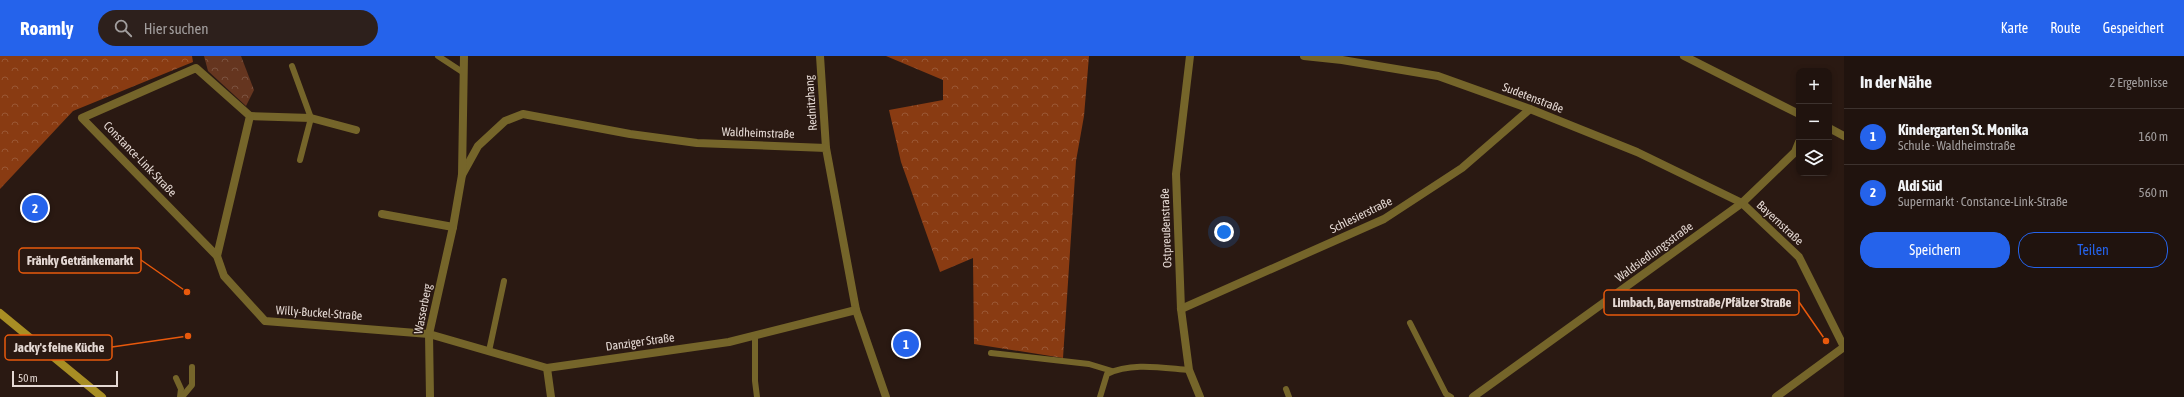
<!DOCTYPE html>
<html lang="de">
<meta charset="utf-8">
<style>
:root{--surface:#20130e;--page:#2d201c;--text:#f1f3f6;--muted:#a29e9e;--line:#3d322e;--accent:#2563eb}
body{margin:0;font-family:"Asap Condensed",sans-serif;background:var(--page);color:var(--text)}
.controls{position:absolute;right:12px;top:12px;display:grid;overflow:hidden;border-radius:8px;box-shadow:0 2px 6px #0003}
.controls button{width:36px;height:36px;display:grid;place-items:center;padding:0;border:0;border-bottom:1px solid var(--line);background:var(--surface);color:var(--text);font:20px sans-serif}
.scale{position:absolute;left:12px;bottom:10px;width:106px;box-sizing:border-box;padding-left:4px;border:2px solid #e4d8d3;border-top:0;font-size:11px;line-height:14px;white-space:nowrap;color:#e4d8d3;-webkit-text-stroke:3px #2a1912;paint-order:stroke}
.you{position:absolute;left:1224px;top:176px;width:14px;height:14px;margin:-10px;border:3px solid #fff;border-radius:50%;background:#1a73e8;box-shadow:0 0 0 6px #1a73e833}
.badge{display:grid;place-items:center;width:26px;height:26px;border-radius:50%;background:var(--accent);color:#fff;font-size:13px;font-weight:700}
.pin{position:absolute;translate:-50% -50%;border:2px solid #fff;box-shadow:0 1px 4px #0006}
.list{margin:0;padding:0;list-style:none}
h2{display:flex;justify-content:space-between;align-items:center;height:52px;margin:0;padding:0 16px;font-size:17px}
h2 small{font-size:13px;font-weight:400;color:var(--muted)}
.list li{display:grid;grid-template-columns:26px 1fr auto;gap:12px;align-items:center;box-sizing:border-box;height:56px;padding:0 16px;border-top:1px solid var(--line)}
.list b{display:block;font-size:15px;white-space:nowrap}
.list p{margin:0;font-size:13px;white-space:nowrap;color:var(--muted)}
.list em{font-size:13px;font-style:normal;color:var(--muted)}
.actions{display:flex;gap:8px;padding:12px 16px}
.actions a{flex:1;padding:9px 0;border:1px solid var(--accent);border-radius:16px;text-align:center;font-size:14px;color:var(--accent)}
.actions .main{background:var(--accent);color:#fff}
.icon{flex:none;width:22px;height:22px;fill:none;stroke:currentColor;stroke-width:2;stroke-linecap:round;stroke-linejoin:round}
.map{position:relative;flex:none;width:1844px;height:341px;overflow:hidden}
header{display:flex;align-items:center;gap:24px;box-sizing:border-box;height:56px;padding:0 20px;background:var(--accent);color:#fff}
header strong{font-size:19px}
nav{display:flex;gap:22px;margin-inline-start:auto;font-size:14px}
.search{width:280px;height:36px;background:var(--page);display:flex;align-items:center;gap:10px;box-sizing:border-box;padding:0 14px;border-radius:22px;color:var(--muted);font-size:15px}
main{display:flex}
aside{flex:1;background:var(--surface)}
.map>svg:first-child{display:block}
</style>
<header>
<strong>Roamly</strong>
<div class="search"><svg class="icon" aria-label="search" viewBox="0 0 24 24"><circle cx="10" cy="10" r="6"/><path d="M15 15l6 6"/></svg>Hier suchen</div>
<nav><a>Karte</a><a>Route</a><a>Gespeichert</a></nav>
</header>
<main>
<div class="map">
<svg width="1844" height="341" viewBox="0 0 1844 341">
<defs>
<pattern id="forest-crowns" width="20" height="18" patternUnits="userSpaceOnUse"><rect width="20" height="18" fill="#893b12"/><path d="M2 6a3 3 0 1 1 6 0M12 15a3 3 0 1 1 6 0" fill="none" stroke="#9a5734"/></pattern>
<pattern id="park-crowns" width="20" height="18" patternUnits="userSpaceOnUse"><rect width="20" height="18" fill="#65351f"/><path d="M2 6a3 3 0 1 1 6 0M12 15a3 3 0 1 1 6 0" fill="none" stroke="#7b523f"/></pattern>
</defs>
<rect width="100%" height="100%" fill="#2a1912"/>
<!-- forest -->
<g fill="url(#forest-crowns)">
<path d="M0 0H192L193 6 73 55 0 133Z"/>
<path d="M886 0H1089L1084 60 1076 105 1063 302 974 288 973 202 940 216 901 106 889 54 943 44V24Z"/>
</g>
<!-- park -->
<path fill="url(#park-crowns)" d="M204 0H241L254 34 246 50 208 15Z"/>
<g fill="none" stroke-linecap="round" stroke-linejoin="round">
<!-- lane -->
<g stroke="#75652a" stroke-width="6">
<path d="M438 0 464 17"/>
<path d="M292 10 311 62 300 104"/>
<path d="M1410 267 1446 338 1451 341"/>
<path d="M755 279V325L757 341"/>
<path d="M489 295 504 225"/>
<path d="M991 297 1089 308 1112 315"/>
<path d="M176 322 181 333 180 341"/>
<path d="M1286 333 1289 341"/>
<path d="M182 341 192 329V311"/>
<path d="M1100 341 1107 318C1131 306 1163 312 1189 314"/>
</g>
<!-- street -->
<g stroke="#75652a" stroke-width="8">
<path d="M820 0 826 92"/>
<path d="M1190 0 1176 118 1181 253 1189 314 1200 341"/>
<path d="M1304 0 1342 4 1438 20 1530 53 1637 96 1742 147 1799 201 1844 291"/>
<path d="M1684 0 1799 58"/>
<path d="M250 60 311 62 356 74"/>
<path d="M1829 72 1844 80"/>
<path d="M462 119 478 90 505 65 523 58 630 78 697 87 826 92 856 254 886 341"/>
<path d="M382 158 453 171"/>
<path d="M217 200 250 60 196 12 82 62 217 200 224 220 265 265 429 278 547 312 729 286 856 254"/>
<path d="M1181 253 1384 163 1462 112 1530 53"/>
<path d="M547 312 551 341"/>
<path d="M430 341 429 278 453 171 462 119 464 0"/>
<path d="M1473 341 1742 147 1795 96 1799 86"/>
<path d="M1776 341 1844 291"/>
</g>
<!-- secondary -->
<path stroke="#a88e24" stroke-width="8" d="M0 257 102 341"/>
</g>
<g text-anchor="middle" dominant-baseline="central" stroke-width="3" stroke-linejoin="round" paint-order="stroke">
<!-- street labels -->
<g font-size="12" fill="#e4d8d3" stroke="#2a1912">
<text transform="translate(1533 42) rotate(21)">Sudetenstraße</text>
<text transform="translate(811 47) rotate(-94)">Rednitzhang</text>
<text transform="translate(758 77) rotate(2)">Waldheimstraße</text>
<text transform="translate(140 103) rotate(46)">Constance-Link-Straße</text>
<text transform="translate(1361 159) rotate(-26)">Schlesierstraße</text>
<text transform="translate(1780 167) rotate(43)">Bayernstraße</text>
<text transform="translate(1166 172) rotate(-92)">Ostpreußenstraße</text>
<text transform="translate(1654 196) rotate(-36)">Waldsiedlungsstraße</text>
<text transform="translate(423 253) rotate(-79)">Wasserberg</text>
<text transform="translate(319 257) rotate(4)">Willy-Buckel-Straße</text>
<text transform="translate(640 286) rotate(-8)">Danziger Straße</text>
</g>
</g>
<!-- callouts -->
<path fill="none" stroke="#e8590c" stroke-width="1.5" d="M187 236L141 204M1826 285L1799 246M188 280L112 291"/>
<g fill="#e8590c" stroke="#2a1912" stroke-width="1.5">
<circle cx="187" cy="236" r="4"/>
<circle cx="1826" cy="285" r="4"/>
<circle cx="188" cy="280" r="4"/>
</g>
<g fill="#2a1912" stroke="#e8590c" stroke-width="1.5">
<rect x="19" y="192" width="122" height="25" rx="4"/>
<rect x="1604" y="234" width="195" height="25" rx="4"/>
<rect x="5" y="279" width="107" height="25" rx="4"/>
</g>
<g font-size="13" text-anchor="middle" font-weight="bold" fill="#e4d8d3">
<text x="80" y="209">Fränky Getränkemarkt</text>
<text x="1702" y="251">Limbach, Bayernstraße/Pfälzer Straße</text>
<text x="59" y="296">Jacky's feine Küche</text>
</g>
</svg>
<div class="controls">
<button>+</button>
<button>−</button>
<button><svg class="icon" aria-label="layers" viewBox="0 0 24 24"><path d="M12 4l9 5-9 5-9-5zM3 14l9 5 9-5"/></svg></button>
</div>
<div class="scale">50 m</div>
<div class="you"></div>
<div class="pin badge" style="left:906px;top:288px">1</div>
<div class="pin badge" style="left:35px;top:152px">2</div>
</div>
<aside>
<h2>In der Nähe<small>2 Ergebnisse</small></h2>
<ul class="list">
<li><span class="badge">1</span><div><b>Kindergarten St. Monika</b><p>Schule · Waldheimstraße</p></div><em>160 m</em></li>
<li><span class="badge">2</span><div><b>Aldi Süd</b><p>Supermarkt · Constance-Link-Straße</p></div><em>560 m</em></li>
</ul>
<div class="actions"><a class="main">Speichern</a><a>Teilen</a></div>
</aside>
</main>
